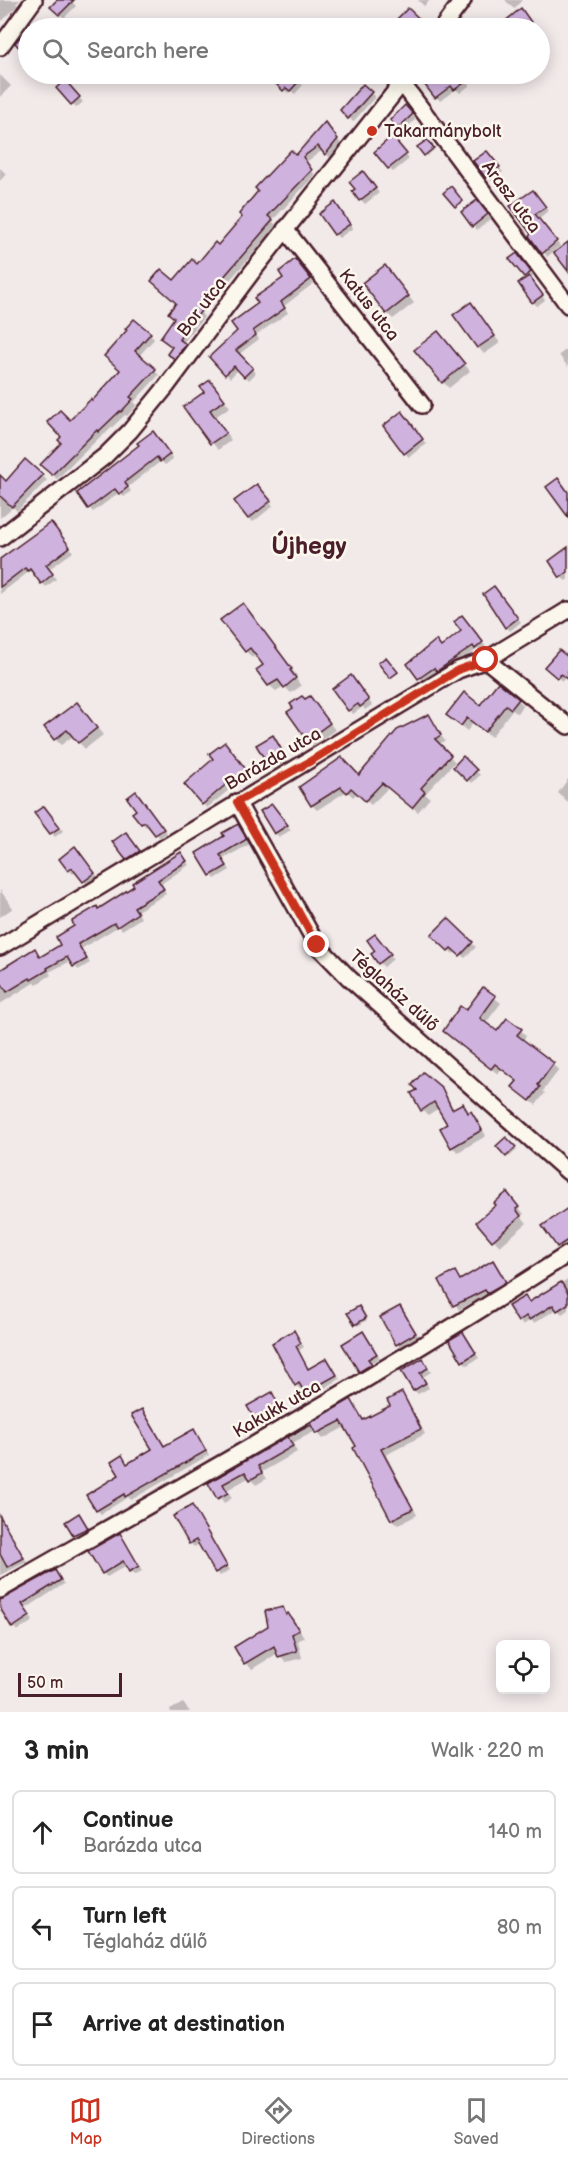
<!DOCTYPE html>
<meta charset="utf-8">
<style>
:root{--surface:#fff;--page:#f2f2f2;--text:#222;--muted:#767676;--line:#e0e0e0;--accent:#c8321e}
body{margin:0;font-family:"Balsamiq Sans",sans-serif;background:var(--page);color:var(--text)}
.controls{position:absolute;right:18px;bottom:18px;display:grid;overflow:hidden;border-radius:9px;box-shadow:0 3px 15px #0003}
.controls button{width:54px;height:54px;display:grid;place-items:center;padding:0;border:0;border-bottom:2px solid var(--line);background:var(--surface);color:var(--text);font:30px sans-serif}
.scale{position:absolute;left:18px;bottom:15px;width:104px;box-sizing:border-box;padding-left:6px;border:3px solid #4a1f2b;border-top:0;font-size:16px;line-height:21px;white-space:nowrap;color:#4a1f2b;-webkit-text-stroke:4px #fbf7ec;paint-order:stroke}
.stop{position:absolute;width:18px;height:18px;margin:-14px;border:4px solid #c8321e;border-radius:50%;background:#fff}
.stop.end{background:#c8321e;border-color:#fff;box-shadow:0 2px 6px #0008}
.list{margin:0;padding:0;list-style:none}
h2{display:flex;justify-content:space-between;align-items:center;height:78px;margin:0;padding:0 24px;font-size:26px}
h2 small{font-size:20px;font-weight:400;color:var(--muted)}
.list li{display:grid;grid-template-columns:39px 1fr auto;gap:18px;align-items:center;box-sizing:border-box;height:84px;margin:0 12px 12px;padding:0 12px;border:2px solid var(--line);border-radius:9px}
.list b{display:block;font-size:22px;white-space:nowrap}
.list p{margin:0;font-size:20px;white-space:nowrap;color:var(--muted)}
.list em{font-size:20px;font-style:normal;color:var(--muted)}
.icon{flex:none;width:33px;height:33px;fill:none;stroke:currentColor;stroke-width:2;stroke-linecap:round;stroke-linejoin:round}
.map{position:relative;flex:none;width:568px;height:1712px;overflow:hidden}
.search{position:absolute;background:var(--surface);box-shadow:0 3px 15px #0003;left:18px;right:18px;top:18px;height:66px;display:flex;align-items:center;gap:15px;box-sizing:border-box;padding:0 21px;border-radius:33px;color:var(--muted);font-size:22px}
.sheet{height:366px;background:var(--surface)}
nav{display:flex;justify-content:space-around;align-items:center;box-sizing:border-box;height:84px;border-top:2px solid var(--line);background:var(--surface);font-size:16px;color:var(--muted)}
nav a{display:grid;justify-items:center;gap:3px}
nav .on{color:var(--accent)}
.map>svg:first-child{display:block}
</style>
<div class="map">
<svg width="568" height="1712" viewBox="0 0 568 1712">
<rect width="100%" height="100%" fill="#f2e9e9"/>
<filter id="ink" filterUnits="userSpaceOnUse"><feTurbulence type="fractalNoise" baseFrequency=".0167" numOctaves="2"/><feDisplacementMap in="SourceGraphic" scale="12" xChannelSelector="R" yChannelSelector="G"/><feConvolveMatrix kernelMatrix="1 2 1 2 8 2 1 2 1" color-interpolation-filters="sRGB"/></filter>
<g filter="url(#ink)">
<!-- shadow -->
<g fill="#0003">
<path d="M0 0H20L16 4 18 5 0 23Z"/>
<path d="M59 0H70L76 6 64 18 53 7Z"/>
<path d="M418 0H430L424 6Z"/>
<path d="M505 0H522L514 9Z"/>
<path d="M525 14 534 27 532 28H499L511 19Z"/>
<path d="M49 19 60 28H40Z"/>
<path d="M469 22 475 28H461Z"/>
<path d="M79 74H92L86 80Z"/>
<path d="M281 74H290L303 85 295 94 291 91 288 93 275 81Z"/>
<path d="M440 74H461L470 85 460 93 456 89 440 101 426 84Z"/>
<path d="M0 75 11 86 0 97Z"/>
<path d="M65 82 83 102 76 108 58 88Z"/>
<path d="M363 86 375 97 353 122 342 110Z"/>
<path d="M405 107 416 119 403 131 392 120Z"/>
<path d="M329 128 342 145 330 158 323 150 306 162 315 175 272 221 277 226 201 313 204 317 183 343 190 349 180 363 169 354 173 347 178 303 174 282 197 266 218 247 296 157Z"/>
<path d="M396 142 409 159 393 172 389 168Z"/>
<path d="M427 142 434 150 427 156 419 148Z"/>
<path d="M490 157 503 172 491 181 475 161Z"/>
<path d="M0 168 6 174 0 181Z"/>
<path d="M367 177 379 193 365 204 354 192Z"/>
<path d="M536 196 548 211 538 219 560 246 547 257 534 234 512 207Z"/>
<path d="M480 206 491 219 477 230 473 226Z"/>
<path d="M339 208 353 228 339 238 335 234Z"/>
<path d="M521 259 534 276 530 279 545 300 537 306 533 302 528 278 512 260Z"/>
<path d="M299 265 314 283 284 306 288 313 256 335 259 339 238 355 256 373 249 380 239 369 230 378 211 357 239 331 285 278Z"/>
<path d="M391 274 414 303 393 319 387 313Z"/>
<path d="M471 304 500 343 484 354 478 347Z"/>
<path d="M129 330 150 334 154 339 139 356 159 375 134 402 137 405 127 416 125 415 104 435 103 434 57 479 42 465 63 443 70 422 92 403 121 370Z"/>
<path d="M444 339 470 371 449 388 443 382Z"/>
<path d="M568 348V367L559 355Z"/>
<path d="M210 382 230 407 215 417 231 440 218 450 185 407 206 393Z"/>
<path d="M406 417 426 444 409 457 405 453Z"/>
<path d="M156 437 173 459 165 465 161 461 128 487 131 491 124 497 120 492 93 512 79 494Z"/>
<path d="M25 461 47 480 17 511 13 507 0 518V477L6 483Z"/>
<path d="M261 490 273 506 253 522 249 518Z"/>
<path d="M55 528 73 552 49 569 56 579 46 587 34 573 30 571 0 594V561Z"/>
<path d="M568 549V579L566 581 561 577Z"/>
<path d="M498 592 521 622 510 631 507 627Z"/>
<path d="M243 605 297 676 295 677 301 686 291 693 284 686 276 691 269 685 265 665 257 654 252 658 246 651 222 620Z"/>
<path d="M466 621 486 647 480 651 478 649 442 674 438 671 423 682 409 664 442 648 464 631Z"/>
<path d="M568 651V679L566 677 562 681 550 671Z"/>
<path d="M355 681 372 705 365 710 363 707 353 714 349 710Z"/>
<path d="M310 698 335 730 314 745 308 739 295 708Z"/>
<path d="M518 700 523 705 517 713 512 710 491 737 474 722 467 731 454 720 480 707Z"/>
<path d="M83 710 103 735 85 749 73 736 61 745 55 739Z"/>
<path d="M428 716 445 741 439 744 455 762 425 794 430 798 418 812 389 787 371 805 358 792 353 797 347 791 317 810 312 805 301 787 359 778Z"/>
<path d="M273 737 290 763 276 772 258 745Z"/>
<path d="M229 748 251 777 237 787 235 785 207 808 203 804 215 759Z"/>
<path d="M463 758 480 775 472 783 455 767Z"/>
<path d="M568 779V802L558 793Z"/>
<path d="M140 797 167 833 160 838 149 825 146 827 142 823 138 810Z"/>
<path d="M276 810 291 830 279 837 275 833Z"/>
<path d="M47 812 63 831 55 837 36 814Z"/>
<path d="M238 825 250 844 223 859 230 870 215 879 198 854 226 836Z"/>
<path d="M126 834 143 855 131 863 127 859Z"/>
<path d="M79 852 98 877 88 885 76 872 73 874 69 870Z"/>
<path d="M184 858 189 865 161 884 166 894 137 911 141 918 122 930 119 926 81 949 90 963 78 970 71 961 49 972 51 975 37 984 35 982 0 1004V971L34 950 41 958 62 946 99 911Z"/>
<path d="M0 890 13 908 0 917Z"/>
<path d="M448 920 476 947 465 958 456 950 453 954 434 935Z"/>
<path d="M379 940 393 959 384 967 380 963 377 951Z"/>
<path d="M483 989 501 1003 485 1024 497 1033 521 1030 526 1036 523 1041 559 1070 543 1091 545 1093 536 1105 520 1093 518 1082 501 1069 498 1074 450 1037Z"/>
<path d="M441 1089 447 1096 454 1110 463 1105 477 1118 486 1136 458 1152 452 1147 449 1125 439 1108 428 1115 422 1110Z"/>
<path d="M506 1139 517 1150 509 1157 498 1146Z"/>
<path d="M513 1201 524 1214 521 1216 527 1223 500 1246 494 1240Z"/>
<path d="M568 1210V1250L564 1252 558 1246Z"/>
<path d="M492 1262 509 1287 492 1296 489 1293 459 1310 441 1280 455 1273 461 1281Z"/>
<path d="M568 1279V1310L562 1314 557 1309 534 1323 531 1320 523 1325 519 1321 529 1303Z"/>
<path d="M400 1307 419 1337 401 1348 397 1344Z"/>
<path d="M360 1310 367 1320 358 1326 356 1324Z"/>
<path d="M294 1332 304 1347 298 1351 310 1370 327 1360 340 1379 310 1397 303 1387 300 1389 296 1385Z"/>
<path d="M363 1333 380 1358 371 1363 375 1369 364 1375 360 1371Z"/>
<path d="M463 1334 479 1358 467 1365 463 1361Z"/>
<path d="M423 1360 431 1372 423 1377 429 1388 418 1394 414 1390Z"/>
<path d="M401 1394 407 1400 425 1434 386 1455 417 1515 398 1525 392 1520 355 1448 358 1447 345 1427 323 1439 316 1431 292 1443 297 1452 262 1472 266 1479 256 1485 250 1477 227 1490 232 1498 224 1503 210 1483 351 1401 365 1421 392 1406Z"/>
<path d="M274 1397 281 1409 260 1422 256 1419Z"/>
<path d="M142 1410 165 1447 197 1435 209 1455 131 1500 128 1497 101 1514 97 1510 121 1475 122 1457 128 1465 154 1450Z"/>
<path d="M192 1507 230 1570 220 1576 200 1544 194 1547 190 1543Z"/>
<path d="M83 1519 91 1533 78 1539 74 1534Z"/>
<path d="M6 1530 27 1562 0 1575V1533Z"/>
<path d="M120 1535 142 1571 134 1575 127 1565 107 1577 103 1573Z"/>
<path d="M55 1572 64 1584 25 1609 33 1621 17 1631 0 1605V1601Z"/>
<path d="M283 1609 295 1622 304 1637 298 1641 302 1658 286 1662 278 1653 252 1669 245 1663Z"/>
<path d="M183 1703 190 1712H171L170 1710Z"/>
</g>
<!-- building -->
<g fill="#d0b2df" stroke="#4a1f2b" stroke-width="1.5">
<path d="M57 0H74L59 15 50 7Z"/>
<path d="M408 8 429 28H399L393 23Z"/>
<path d="M521 8 531 22 522 28H497Z"/>
<path d="M23 34 28 39V58L15 43Z"/>
<path d="M279 74H292L300 80 290 91 286 88 283 91 273 81Z"/>
<path d="M438 74H467L464 76 467 81 454 90 451 86 435 98 424 84Z"/>
<path d="M65 80 80 97 71 105 56 88Z"/>
<path d="M363 84 372 92 348 119 340 110Z"/>
<path d="M405 105 413 114 398 128 390 120Z"/>
<path d="M325 122 338 139 325 155 318 146 303 157 312 170 268 216 273 220 197 308 201 311 179 339 186 344 175 359 167 354 172 347 160 338 174 318 168 313 176 303 151 281 161 269 174 280 192 259 197 264 215 242 218 245 242 217 239 214 258 191 255 188 291 150 296 155Z"/>
<path d="M392 136 407 154 388 169 374 152Z"/>
<path d="M427 140 434 148 424 156 417 147Z"/>
<path d="M487 151 500 167 486 178 473 161Z"/>
<path d="M363 171 376 188 359 201 352 191 355 189 349 182Z"/>
<path d="M451 186 463 201 455 207 443 193Z"/>
<path d="M533 190 546 207 535 214 557 241 542 254 529 236 531 234 510 206Z"/>
<path d="M477 200 488 214 472 227 461 212Z"/>
<path d="M335 202 350 224 334 235 319 214Z"/>
<path d="M568 242V271L554 253Z"/>
<path d="M517 253 531 272 524 277 509 259Z"/>
<path d="M295 259 311 279 281 302 285 308 253 331 256 335 236 350 253 368 244 377 234 366 225 375 209 357 237 331 231 323 258 303 254 298 283 278 279 272Z"/>
<path d="M385 265 409 296 386 314 362 283Z"/>
<path d="M529 276 543 295 532 303 518 283Z"/>
<path d="M471 302 495 336 477 348 453 315Z"/>
<path d="M134 319 151 333 135 351 156 369 130 397 133 399 121 412 120 411 98 432 97 430 52 475 40 465 61 443 58 440 61 437 47 422 60 410 70 420 91 399 92 401 120 370 104 356 127 330 125 329Z"/>
<path d="M438 331 465 364 442 383 414 350Z"/>
<path d="M210 380 225 400 210 410 226 433 210 444 183 407 204 392 200 387Z"/>
<path d="M402 411 423 439 404 454 383 426Z"/>
<path d="M153 431 170 454 160 462 157 457 125 482 128 487 119 494 115 489 88 509 77 493 139 445 137 443Z"/>
<path d="M25 459 43 475 12 507 0 496V475L6 481Z"/>
<path d="M558 478 568 492V517L546 487Z"/>
<path d="M257 484 271 501 248 519 234 501Z"/>
<path d="M51 522 70 547 46 565 53 574 41 584 30 569 28 571 25 568 0 587V559Z"/>
<path d="M568 547V572L560 578 549 561Z"/>
<path d="M494 586 518 618 505 628 483 594Z"/>
<path d="M243 603 292 669 290 670 296 678 284 688 278 680 268 686 256 670 263 665 250 648 245 652 220 620Z"/>
<path d="M462 615 483 642 475 649 473 646 437 671 434 668 418 679 407 664 436 640 441 647 461 631 454 622Z"/>
<path d="M559 650 568 657V680L561 674 557 678 544 667Z"/>
<path d="M386 657 398 672 390 678 378 663Z"/>
<path d="M351 675 369 700 360 707 358 704 348 711 332 689Z"/>
<path d="M498 682 519 699 511 709 506 705 485 732 467 718 461 726 446 715 464 692 480 705Z"/>
<path d="M302 696 305 699 310 696 330 723 307 740 287 712 293 708 290 704Z"/>
<path d="M77 702 97 728 78 743 67 730 54 740 44 727Z"/>
<path d="M429 714 441 735 435 739 451 755 421 788 425 792 412 808 382 783 365 801 351 788 347 793 341 787 311 806 299 787 342 757 359 775 397 730Z"/>
<path d="M273 735 287 759 270 768 256 745Z"/>
<path d="M225 742 248 772 232 784 230 781 202 805 184 784 213 759 209 754Z"/>
<path d="M463 756 477 770 467 781 453 767Z"/>
<path d="M136 791 164 829 155 835 145 822 141 824 132 813 136 810 127 798Z"/>
<path d="M272 804 288 825 274 834 260 811Z"/>
<path d="M44 806 60 827 50 834 34 813Z"/>
<path d="M238 824 247 839 220 855 227 866 210 876 196 853 224 836 222 833Z"/>
<path d="M126 832 140 851 126 860 112 842Z"/>
<path d="M75 846 95 873 83 882 72 868 68 871 59 859Z"/>
<path d="M181 852 187 861 158 880 164 889 134 907 138 913 117 927 114 923 78 944 87 959 73 967 67 957 47 968 48 970 31 980 30 978 7 992 0 981V970L35 948 40 957 60 945 56 937 74 926 72 921 97 906 98 909 134 886 132 883Z"/>
<path d="M448 918 473 942 460 956 451 948 448 951 431 935Z"/>
<path d="M375 934 391 954 378 964 371 954 375 951 367 940Z"/>
<path d="M483 987 496 996 480 1018 497 1031 507 1018 522 1029 517 1035 554 1063 538 1085 540 1087 530 1101 512 1087 517 1081 495 1064 491 1069 443 1031 460 1006 466 1010Z"/>
<path d="M423 1072 442 1088 452 1109 463 1103 468 1113 471 1111 482 1130 451 1148 440 1128 447 1124 434 1102 421 1111 411 1093 417 1090 412 1085Z"/>
<path d="M506 1137 516 1147 506 1157 496 1146Z"/>
<path d="M507 1192 519 1207 516 1209 521 1216 492 1241 476 1222 496 1205 494 1203Z"/>
<path d="M568 1208V1240L557 1247 542 1226Z"/>
<path d="M493 1260 506 1282 487 1293 485 1290 453 1306 439 1280 455 1271 460 1280Z"/>
<path d="M561 1282 568 1293V1304L557 1311 553 1305 529 1320 526 1316 518 1322 508 1306 525 1296 529 1302Z"/>
<path d="M359 1306 366 1318 355 1325 347 1313Z"/>
<path d="M400 1306 416 1333 396 1345 380 1317Z"/>
<path d="M294 1330 301 1343 296 1346 308 1369 327 1358 337 1375 305 1393 299 1383 295 1386 272 1343Z"/>
<path d="M363 1331 377 1354 368 1359 372 1364 359 1372 342 1344Z"/>
<path d="M463 1332 476 1353 462 1362 449 1340Z"/>
<path d="M423 1358 428 1368 420 1373 426 1383 413 1391 401 1371Z"/>
<path d="M272 1392 279 1406 255 1420 247 1406Z"/>
<path d="M402 1392 421 1429 381 1449 413 1509 391 1520 353 1448 356 1446 341 1421 316 1434 311 1425 288 1437 293 1446 258 1466 262 1473 250 1480 245 1472 223 1484 228 1493 217 1499 208 1483 351 1399 363 1420 390 1406 387 1400Z"/>
<path d="M142 1409 164 1446 194 1429 206 1451 125 1497 124 1494 96 1511 86 1495 119 1475 111 1462 122 1455 127 1464 152 1449 131 1415Z"/>
<path d="M192 1505 227 1566 215 1573 196 1540 189 1544 173 1516Z"/>
<path d="M79 1513 88 1528 73 1535 65 1522Z"/>
<path d="M0 1516 24 1558 7 1567 0 1554Z"/>
<path d="M120 1533 139 1566 129 1572 123 1561 102 1574 88 1551Z"/>
<path d="M55 1570 61 1580 22 1604 30 1616 12 1628 0 1608V1600Z"/>
<path d="M283 1607 286 1615 288 1613 299 1630 292 1634 297 1651 278 1657 274 1646 244 1664 234 1647 268 1626 265 1611Z"/>
</g>
<g fill="none" stroke-linecap="round" stroke-linejoin="round">
<defs>
<g id="minor">
<path d="M442 28 463 0"/>
<path d="M0 47 34 0"/>
<path d="M402 83 568 305"/>
<path d="M285 229 422 405"/>
<path d="M0 538 105 456 130 431 166 387 252 272 409 74"/>
<path d="M486 660 568 726"/>
<path d="M237 802 317 945 349 978 568 1172"/>
<path d="M0 947 458 670 486 660 568 610"/>
<path d="M0 1590C191 1481 383 1374 568 1254"/>
</g>
</defs>
<!-- minor casing -->
<use href="#minor" stroke="#4a1f2b" stroke-width="20"/>
<!-- minor -->
<use href="#minor" stroke="#fbf7ec" stroke-width="15"/>
</g>
</g>
<g fill="none" stroke-linecap="round" stroke-linejoin="round" filter="url(#ink)">
<!-- route -->
<path stroke="#c8321e" stroke-width="8" d="M317 945 237 802 309 762 458 670 486 660"/>
</g>
<!-- markers -->
<circle fill="#c8321e" stroke="#fbf7ec" stroke-width="2" cx="372" cy="131" r="6"/>
<g text-anchor="middle" dominant-baseline="central" stroke-width="5" stroke-linejoin="round" paint-order="stroke">
<!-- poi labels -->
<g font-size="18" fill="#4a1f2b" stroke="#fbf7ec" text-anchor="start">
<text x="384" y="131">Takarmánybolt</text>
</g>
<!-- street labels -->
<g font-size="18" fill="#4a1f2b" stroke="#fbf7ec">
<text transform="translate(511 197) rotate(53)">Arasz utca</text>
<text transform="translate(369 305) rotate(52)">Katus utca</text>
<text transform="translate(202 307) rotate(-53)">Bor utca</text>
<text transform="translate(273 759) rotate(-30)">Barázda utca</text>
<text transform="translate(394 991) rotate(42)">Téglaház dűlő</text>
<text transform="translate(277 1409) rotate(-30)">Kakukk utca</text>
</g>
<!-- district labels -->
<g font-size="24" font-weight="bold" fill="#4a1f2b" stroke="#fbf7ec">
<text x="309" y="546">Újhegy</text>
</g>
</g>
</svg>
<div class="controls">
<button><svg class="icon" aria-label="locate" viewBox="0 0 24 24"><circle cx="12" cy="12" r="6"/><path d="M12 2v4M12 18v4M2 12h4M18 12h4"/></svg></button>
</div>
<div class="scale">50 m</div>
<div class="stop" style="left:486px;top:660px"></div>
<div class="stop end" style="left:317px;top:945px"></div>
<div class="search"><svg class="icon" aria-label="search" viewBox="0 0 24 24"><circle cx="10" cy="10" r="6"/><path d="M15 15l6 6"/></svg>Search here</div>
</div>
<section class="sheet">
<h2>3 min<small>Walk · 220 m</small></h2>
<ul class="list">
<li><svg class="icon" aria-label="ahead" viewBox="0 0 24 24"><path d="M12 20V5M6 11l6-6 6 6"/></svg><div><b>Continue</b><p>Barázda utca</p></div><em>140 m</em></li>
<li><svg class="icon" aria-label="left" viewBox="0 0 24 24"><path d="M17 20v-9H6M10 6l-5 5 5 5"/></svg><div><b>Turn left</b><p>Téglaház dűlő</p></div><em>80 m</em></li>
<li><svg class="icon" aria-label="arrive" viewBox="0 0 24 24"><path d="M6 21V4h12l-3 4 3 4H6"/></svg><div><b>Arrive at destination</b></div></li>
</ul>
</section>
<nav>
<a class="on"><svg class="icon" aria-label="map" viewBox="0 0 24 24"><path d="M3 6l6-2 6 2 6-2v14l-6 2-6-2-6 2zM9 4v14M15 6v14"/></svg>Map</a>
<a><svg class="icon" aria-label="directions" viewBox="0 0 24 24"><path d="M12 3l9 9-9 9-9-9zM9 14v-3h6M13 9l2 2-2 2"/></svg>Directions</a>
<a><svg class="icon" aria-label="saved" viewBox="0 0 24 24"><path d="M7 4h10v16l-5-4-5 4z"/></svg>Saved</a>
</nav>
